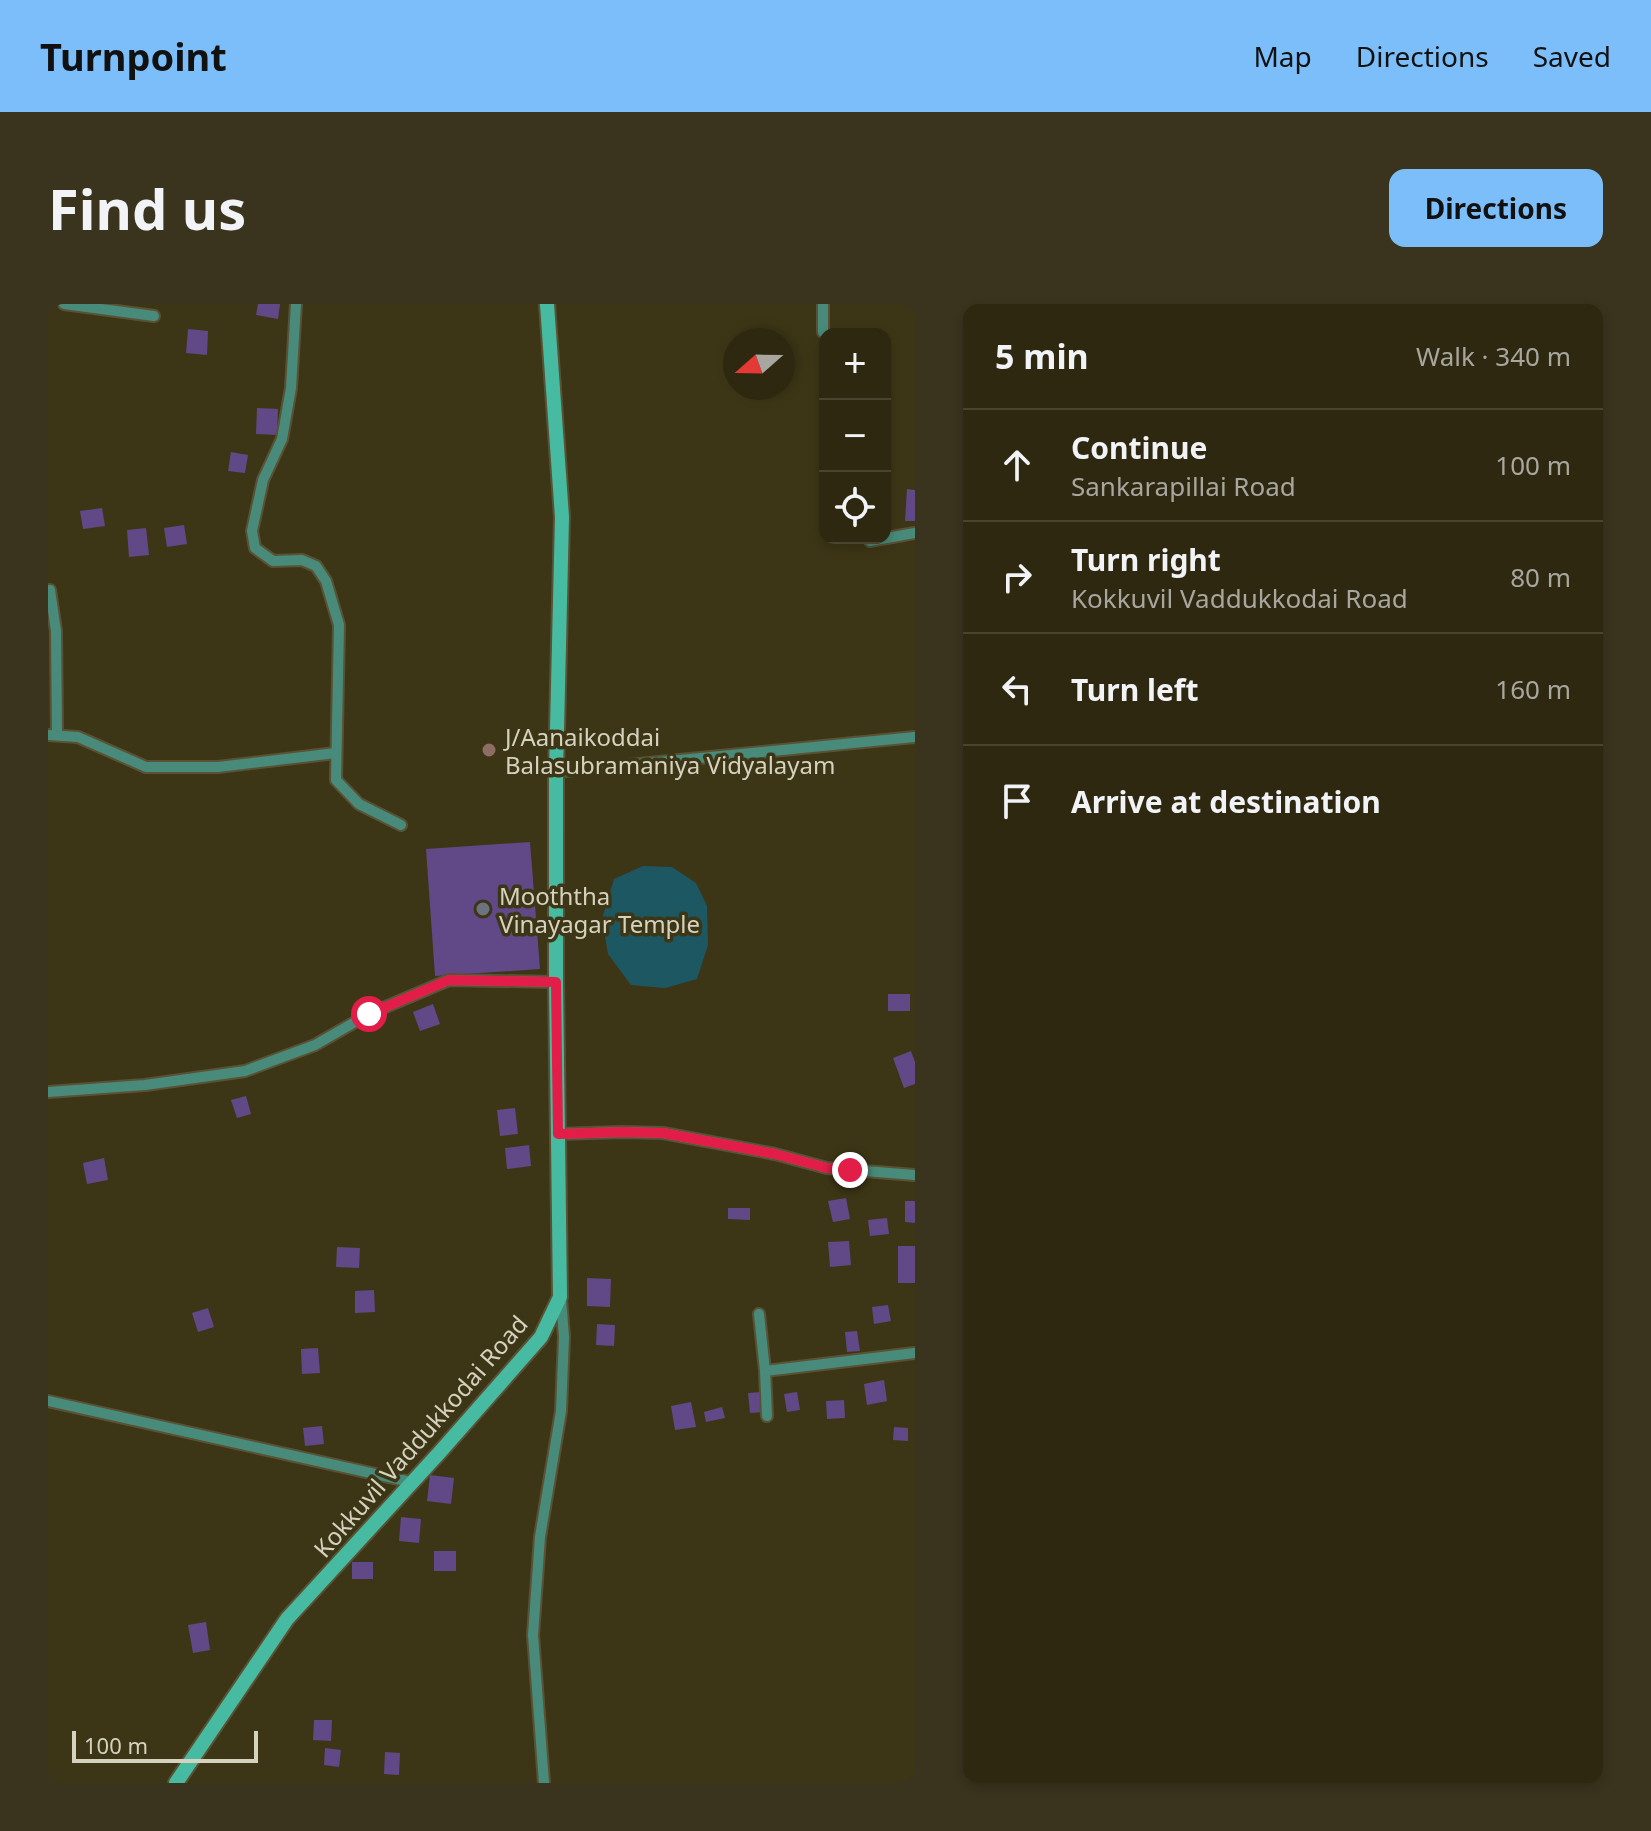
<!DOCTYPE html>
<meta charset="utf-8">
<style>
:root{--surface:#2e2810;--page:#3a341e;--text:#f1f3f6;--muted:#a7a69f;--line:#494430;--accent:#7cbef9}
body{margin:0;font-family:"Noto Sans",sans-serif;background:var(--page);color:var(--text)}
.controls{position:absolute;right:24px;top:24px;display:grid;overflow:hidden;border-radius:16px;box-shadow:0 4px 12px #0003}
.controls button{width:72px;height:72px;display:grid;place-items:center;padding:0;border:0;border-bottom:2px solid var(--line);background:var(--surface);color:var(--text);font:40px sans-serif}
.compass{position:absolute;left:675px;top:24px;width:72px;height:72px;border-radius:50%;background:var(--surface);box-shadow:0 4px 12px #0003;rotate:250deg}
.scale{position:absolute;left:24px;bottom:20px;width:186px;box-sizing:border-box;padding-left:8px;border:4px solid #d6d2c0;border-top:0;font-size:22px;line-height:28px;white-space:nowrap;color:#d6d2c0;-webkit-text-stroke:6px #3d3616;paint-order:stroke}
.stop{position:absolute;width:24px;height:24px;margin:-18px;border:6px solid #e11d48;border-radius:50%;background:#fff}
.stop.end{background:#e11d48;border-color:#fff;box-shadow:0 2px 8px #0008}
.list{margin:0;padding:0;list-style:none}
h2{display:flex;justify-content:space-between;align-items:center;height:104px;margin:0;padding:0 32px;font-size:34px}
h2 small{font-size:26px;font-weight:400;color:var(--muted)}
.list li{display:grid;grid-template-columns:52px 1fr auto;gap:24px;align-items:center;box-sizing:border-box;height:112px;padding:0 32px;border-top:2px solid var(--line)}
.list b{display:block;font-size:30px;white-space:nowrap}
.list p{margin:0;font-size:26px;white-space:nowrap;color:var(--muted)}
.list em{font-size:26px;font-style:normal;color:var(--muted)}
.icon{flex:none;width:44px;height:44px;fill:none;stroke:currentColor;stroke-width:2;stroke-linecap:round;stroke-linejoin:round}
.map{position:relative;flex:none;width:867px;height:1479px;overflow:hidden;border-radius:16px}
header{display:flex;align-items:center;gap:48px;box-sizing:border-box;height:112px;padding:0 40px;background:var(--accent);color:#111}
header strong{font-size:38px}
nav{display:flex;gap:44px;margin-inline-start:auto;font-size:28px}
.intro{display:flex;align-items:center;justify-content:space-between;box-sizing:border-box;height:192px;padding:0 48px}
h1{margin:0;font-size:56px}
.button{padding:20px 36px;border-radius:16px;background:var(--accent);color:#111;font-size:28px;font-weight:700}
main{display:flex;gap:48px;padding:0 48px}
aside{flex:1;background:var(--surface);border-radius:16px;box-shadow:0 4px 12px #0003}
.map>svg:first-child{display:block}
</style>
<header>
<strong>Turnpoint</strong>
<nav><a>Map</a><a>Directions</a><a>Saved</a></nav>
</header>
<div class="intro"><h1>Find us</h1><a class="button">Directions</a></div>
<main>
<div class="map">
<svg width="867" height="1479" viewBox="0 0 867 1479">
<rect width="100%" height="100%" fill="#3d3616"/>
<!-- water -->
<path fill="#1d5762" d="M595 562 624 563 648 579 659 602 660 641 649 675 617 684 583 681 560 650 554 615 566 575Z"/>
<!-- building -->
<g fill="#614887">
<path d="M210 0H232L230 15 208 11Z"/>
<path d="M140 25 160 27 159 51 138 49Z"/>
<path d="M209 104 230 105 229 131 208 130Z"/>
<path d="M183 148 200 151 197 169 180 167Z"/>
<path d="M859 185 867 186V217H857Z"/>
<path d="M54 204 57 222 35 225 32 207Z"/>
<path d="M136 221 139 240 119 243 116 224Z"/>
<path d="M98 224 101 251 81 253 79 226Z"/>
<path d="M482 538 492 665 387 672 378 545Z"/>
<rect x="840" y="690" width="22" height="17"/>
<path d="M385 700 392 720 372 727 365 708Z"/>
<path d="M863 747 867 758V780L856 784 845 754Z"/>
<path d="M198 792 203 810 189 814 183 796Z"/>
<path d="M467 804 470 830 452 832 449 806Z"/>
<path d="M481 841 483 862 459 865 457 844Z"/>
<path d="M56 854 60 876 39 880 35 859Z"/>
<path d="M798 894 802 915 785 918 780 897Z"/>
<path d="M857 897H867V919L857 918Z"/>
<path d="M680 904H702V916L680 915Z"/>
<path d="M839 914 841 930 822 932 820 916Z"/>
<path d="M801 937 803 961 782 963 780 938Z"/>
<rect x="850" y="942" width="17" height="37"/>
<path d="M289 943 312 944 311 964 288 963Z"/>
<path d="M539 974 563 975 562 1003 539 1002Z"/>
<path d="M326 986 327 1008 307 1009V987Z"/>
<path d="M840 1001 843 1017 826 1020 824 1003Z"/>
<path d="M160 1004 166 1023 150 1028 144 1009Z"/>
<path d="M549 1020 567 1021 566 1042 548 1041Z"/>
<path d="M809 1027 812 1047 799 1048 797 1028Z"/>
<path d="M270 1044 272 1069 254 1070 253 1045Z"/>
<path d="M836 1076 839 1097 819 1101 816 1080Z"/>
<path d="M714 1088 716 1108 702 1109 700 1089Z"/>
<path d="M749 1088 752 1106 739 1108 736 1090Z"/>
<path d="M796 1096 797 1114 779 1115 778 1097Z"/>
<path d="M643 1098 648 1123 627 1126 623 1102Z"/>
<path d="M674 1103 677 1114 658 1118 656 1108Z"/>
<path d="M274 1122 276 1140 257 1142 255 1124Z"/>
<path d="M846 1123 860 1124V1137L845 1136Z"/>
<path d="M382 1171 406 1174 403 1200 379 1197Z"/>
<path d="M353 1213 373 1215 371 1239 351 1237Z"/>
<rect x="386" y="1247" width="22" height="20"/>
<rect x="304" y="1258" width="21" height="17"/>
<path d="M158 1318 162 1346 145 1349 140 1321Z"/>
<path d="M266 1416H284L283 1437 265 1436Z"/>
<path d="M277 1444 293 1446 291 1463 276 1461Z"/>
<path d="M337 1448 352 1449 351 1471 336 1470Z"/>
</g>
<g fill="none" stroke-linecap="round" stroke-linejoin="round">
<defs>
<g id="minor">
<path d="M16 0 106 12"/>
<path d="M248 0 243 84 234 135 215 176 204 227 207 244 225 257 254 256 268 262 278 277 291 321 288 476 311 500 353 521"/>
<path d="M775 0V28"/>
<path d="M822 237 867 229"/>
<path d="M0 286H2L8 327 9 431"/>
<path d="M0 431 30 433 98 463H170L288 449"/>
<path d="M508 468 867 433"/>
<path d="M0 788 97 781 197 767 267 741 321 710 401 676 508 678"/>
<path d="M510 830 574 828 615 829 727 850 779 864 867 871"/>
<path d="M711 1010 717 1067 719 1112"/>
<path d="M717 1067 867 1049"/>
<path d="M0 1097 363 1178"/>
<path d="M496 1479 485 1331 492 1233 513 1107 516 1033 513 995"/>
</g>
<path id="secondary" d="M128 1479 239 1315 392 1148 493 1033 512 993 508 678V468L514 213 499 0"/>
</defs>
<!-- minor casing -->
<use href="#minor" stroke="#595235" stroke-width="14"/>
<!-- secondary casing -->
<use href="#secondary" stroke="#595235" stroke-width="18"/>
<!-- minor -->
<use href="#minor" stroke="#488b7b" stroke-width="10"/>
<!-- secondary -->
<use href="#secondary" stroke="#47bba1" stroke-width="14"/>
</g>
<g fill="none" stroke-linecap="round" stroke-linejoin="round">
<!-- route -->
<path stroke="#e11d48" stroke-width="10" d="M321 710 401 676 508 678 510 830 574 828 615 829 727 850 779 864 802 866"/>
</g>
<!-- markers -->
<circle fill="#8d6e63" stroke="#3d3616" stroke-width="3" cx="441" cy="446" r="8"/>
<circle fill="#6b7280" stroke="#3d3616" stroke-width="3" cx="435" cy="605" r="8"/>
<g text-anchor="middle" dominant-baseline="central" stroke-width="7" stroke-linejoin="round" paint-order="stroke">
<!-- poi labels -->
<g font-size="24" fill="#d6d2c0" stroke="#3d3616" text-anchor="start">
<text x="457" y="432">J/Aanaikoddai<tspan x="457" dy="28">Balasubramaniya Vidyalayam</tspan></text>
<text x="451" y="591">Mooththa<tspan x="451" dy="28">Vinayagar Temple</tspan></text>
</g>
<!-- street labels -->
<g font-size="24" fill="#d6d2c0" stroke="#3d3616">
<text transform="translate(372 1132) rotate(-49)">Kokkuvil Vaddukkodai Road</text>
</g>
</g>
</svg>
<div class="controls">
<button>+</button>
<button>−</button>
<button><svg class="icon" aria-label="locate" viewBox="0 0 24 24"><circle cx="12" cy="12" r="6"/><path d="M12 2v4M12 18v4M2 12h4M18 12h4"/></svg></button>
</div>
<svg class="compass" viewBox="-18 -18 36 36"><path d="M0-13l5 13h-10z" fill="#e53935"/><path d="M0 13l5-13h-10z" fill="#a7a69f"/></svg>
<div class="scale">100 m</div>
<div class="stop" style="left:321px;top:710px"></div>
<div class="stop end" style="left:802px;top:866px"></div>
</div>
<aside>
<h2>5 min<small>Walk · 340 m</small></h2>
<ul class="list">
<li><svg class="icon" aria-label="ahead" viewBox="0 0 24 24"><path d="M12 20V5M6 11l6-6 6 6"/></svg><div><b>Continue</b><p>Sankarapillai Road</p></div><em>100 m</em></li>
<li><svg class="icon" aria-label="right" viewBox="0 0 24 24"><path d="M7 20v-9h11M14 6l5 5-5 5"/></svg><div><b>Turn right</b><p>Kokkuvil Vaddukkodai Road</p></div><em>80 m</em></li>
<li><svg class="icon" aria-label="left" viewBox="0 0 24 24"><path d="M17 20v-9H6M10 6l-5 5 5 5"/></svg><div><b>Turn left</b></div><em>160 m</em></li>
<li><svg class="icon" aria-label="arrive" viewBox="0 0 24 24"><path d="M6 21V4h12l-3 4 3 4H6"/></svg><div><b>Arrive at destination</b></div></li>
</ul>
</aside>
</main>
